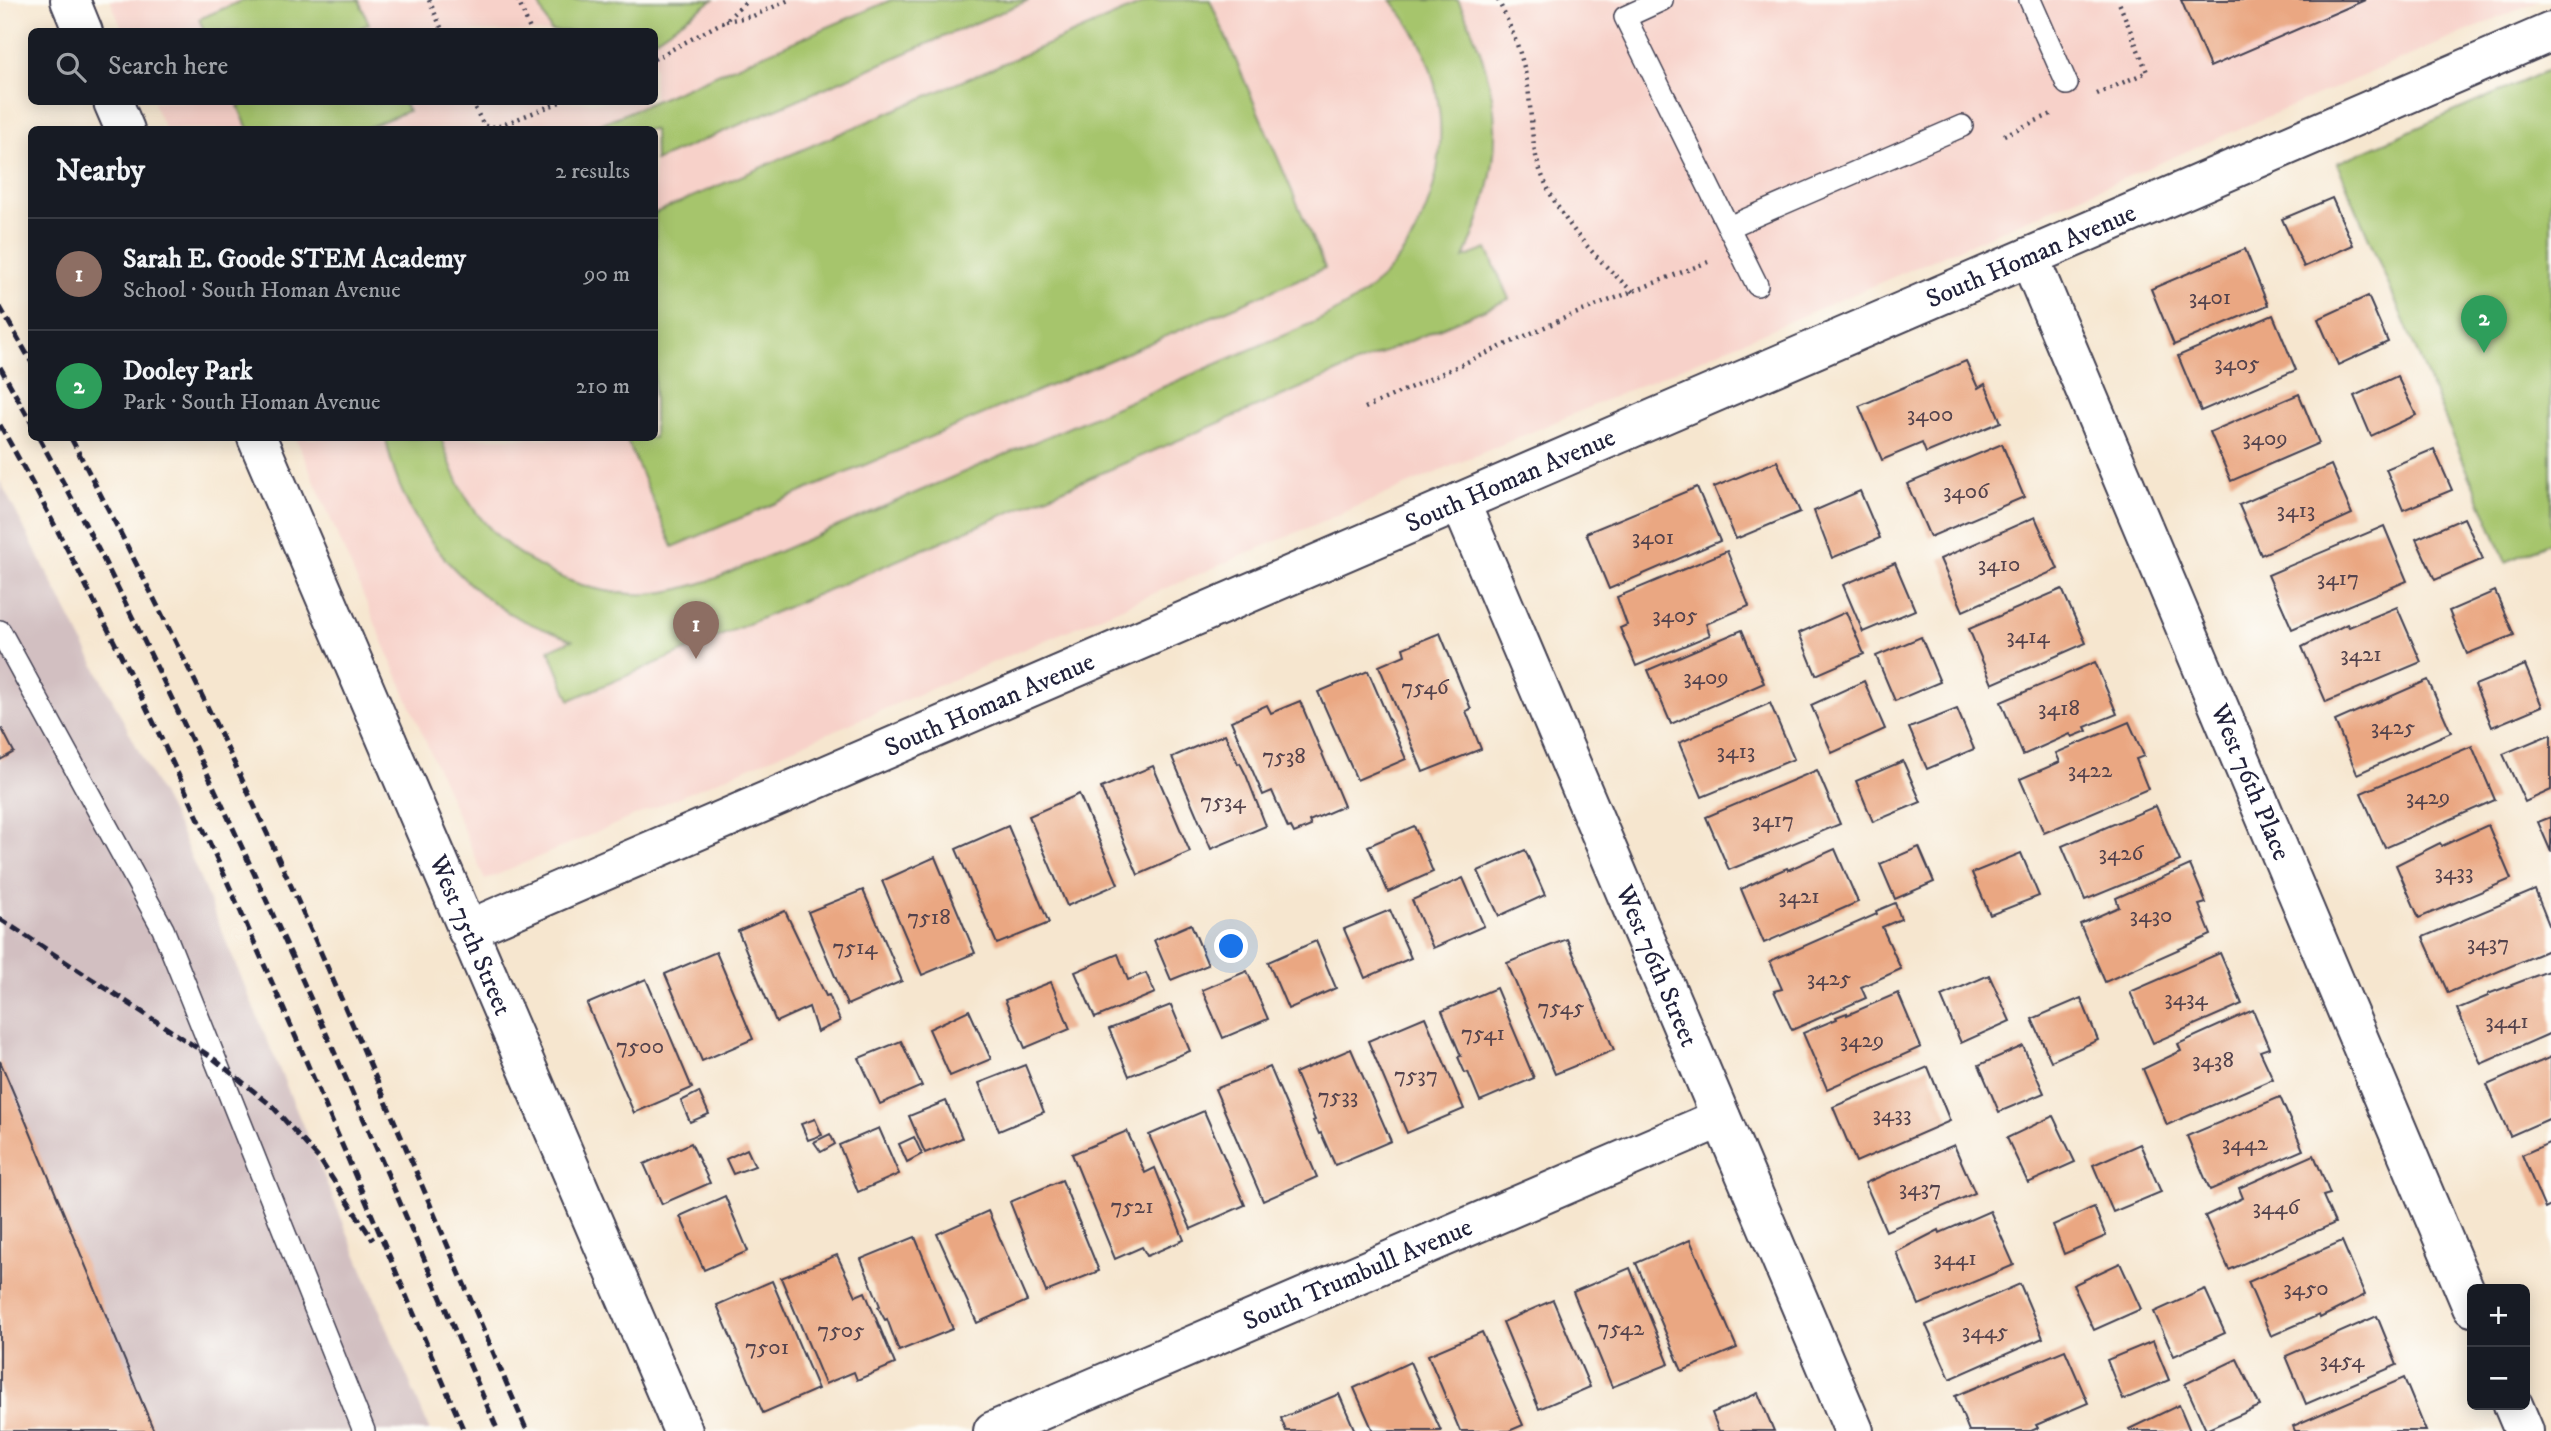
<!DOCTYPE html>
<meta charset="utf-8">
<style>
:root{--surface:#171b24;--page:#242831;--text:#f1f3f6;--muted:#9ea1a6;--line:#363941;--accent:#d690ce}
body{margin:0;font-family:"IM FELL DW Pica",serif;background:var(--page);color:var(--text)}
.controls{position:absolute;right:21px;bottom:21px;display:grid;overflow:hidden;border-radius:10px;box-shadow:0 4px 18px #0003}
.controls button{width:63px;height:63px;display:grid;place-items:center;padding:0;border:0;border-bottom:2px solid var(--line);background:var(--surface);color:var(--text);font:35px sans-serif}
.you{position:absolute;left:1232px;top:947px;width:24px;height:24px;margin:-18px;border:5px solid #fff;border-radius:50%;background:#1a73e8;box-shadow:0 0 0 10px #1a73e833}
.badge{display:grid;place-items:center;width:46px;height:46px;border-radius:50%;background:var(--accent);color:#fff;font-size:23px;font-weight:700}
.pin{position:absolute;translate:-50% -58px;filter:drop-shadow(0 2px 4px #0008)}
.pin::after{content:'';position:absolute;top:37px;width:24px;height:21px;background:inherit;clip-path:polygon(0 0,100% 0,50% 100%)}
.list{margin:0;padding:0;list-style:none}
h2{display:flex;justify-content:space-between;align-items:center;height:91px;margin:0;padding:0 28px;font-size:30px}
h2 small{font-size:23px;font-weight:400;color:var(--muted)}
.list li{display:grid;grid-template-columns:46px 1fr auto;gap:21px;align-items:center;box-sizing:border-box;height:112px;padding:0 28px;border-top:2px solid var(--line)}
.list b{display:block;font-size:26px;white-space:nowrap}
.list p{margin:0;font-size:23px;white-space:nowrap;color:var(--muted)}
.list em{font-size:23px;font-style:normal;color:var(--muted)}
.icon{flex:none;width:38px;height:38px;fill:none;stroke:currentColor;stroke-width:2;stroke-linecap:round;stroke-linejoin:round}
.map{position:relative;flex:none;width:2551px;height:1431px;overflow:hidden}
.search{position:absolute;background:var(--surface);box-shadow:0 4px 18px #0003;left:28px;top:28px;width:630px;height:77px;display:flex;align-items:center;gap:18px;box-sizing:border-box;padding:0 24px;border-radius:10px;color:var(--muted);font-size:26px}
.panel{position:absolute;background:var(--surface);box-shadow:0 4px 18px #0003;left:28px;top:126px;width:630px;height:315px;border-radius:10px}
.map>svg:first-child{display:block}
</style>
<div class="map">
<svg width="2551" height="1431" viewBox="0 0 2551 1431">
<rect width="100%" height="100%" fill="#fdfcf7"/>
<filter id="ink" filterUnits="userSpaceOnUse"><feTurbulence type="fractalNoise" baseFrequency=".0143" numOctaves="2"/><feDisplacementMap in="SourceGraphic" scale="14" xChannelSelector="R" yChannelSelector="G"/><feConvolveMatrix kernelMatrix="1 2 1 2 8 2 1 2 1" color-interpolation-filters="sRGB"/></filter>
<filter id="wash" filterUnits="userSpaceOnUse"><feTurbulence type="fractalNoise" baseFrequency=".00686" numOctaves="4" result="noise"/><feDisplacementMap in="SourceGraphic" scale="28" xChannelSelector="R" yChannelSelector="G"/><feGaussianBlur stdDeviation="1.57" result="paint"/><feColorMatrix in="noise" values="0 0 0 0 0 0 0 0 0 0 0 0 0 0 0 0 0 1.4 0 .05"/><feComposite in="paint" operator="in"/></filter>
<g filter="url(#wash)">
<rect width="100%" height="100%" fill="#f6e6cf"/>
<!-- built -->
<path fill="#f7d1c9" d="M110 0H2540L485 880 296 438H654V130L165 129 153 102H654V32L123 31Z"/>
<!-- industrial -->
<path fill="#d2bfc1" d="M0 481 181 833 430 1431H0Z"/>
<!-- green -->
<g fill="#a6c56c" stroke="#647454" stroke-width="2">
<path d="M243 0H359L369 24 352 32 204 31 199 19Z"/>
<path d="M537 0H713L655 39 654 32 551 31Z"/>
<path d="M891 0H1029L655 161 654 130 589 129Z"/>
<path d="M1151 0H1210L1325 268 673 547 626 438H654L655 213Z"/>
<path d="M1391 0H1458C1506 95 1507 161 1464 258L1487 249 1509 299 570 700 549 650 572 640C549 631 524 623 504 610 444 571 398 508 386 438H441C448 459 455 478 466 497 503 558 578 597 649 594 672 592 694 586 717 578L1317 321C1336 311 1355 302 1371 288 1437 231 1458 134 1425 54 1417 34 1404 17 1391 0Z"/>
<path d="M2551 69V542L2506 562 2337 163Z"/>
<path d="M248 102H404L408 111 364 129H248L238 106Z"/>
</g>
<g id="blocks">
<!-- building -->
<g fill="#eaa782">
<path d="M2181 0H2365L2210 67Z"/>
<path d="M2332 198 2353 245 2304 267 2282 219Z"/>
<path d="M2245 249 2268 305 2174 345 2151 289Z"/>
<path d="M2368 296 2388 342 2338 365 2318 319Z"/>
<path d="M2273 315 2296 370 2201 411 2178 356Z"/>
<path d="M1966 361 1978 388 1985 384 2001 422 1926 453 1922 443 1882 460 1859 406Z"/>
<path d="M2397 376 2416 415 2371 436 2354 396Z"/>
<path d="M2299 394 2319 443 2231 481 2210 432Z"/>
<path d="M2002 444 2024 497 1930 537 1907 484Z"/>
<path d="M2434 449 2452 490 2403 510 2386 469Z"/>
<path d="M1777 461 1800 512 1736 539 1714 487Z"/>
<path d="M2331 465 2352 514 2261 555 2239 505Z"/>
<path d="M1697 487 1720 541 1609 589 1586 533Z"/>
<path d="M1860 491 1880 538 1832 558 1814 511Z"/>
<path d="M2035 517 2058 569 1963 611 1940 559Z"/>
<path d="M2464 518 2483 559 2435 580 2416 539Z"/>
<path d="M2384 526 2407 581 2292 629 2268 575Z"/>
<path d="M1727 551 1749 606 1706 624 1710 635 1636 666 1620 628 1627 625 1617 597Z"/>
<path d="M1895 563 1915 610 1863 632 1843 585Z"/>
<path d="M2062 589 2086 643 1992 684 1969 629Z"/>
<path d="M2495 591 2514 635 2467 654 2449 611Z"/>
<path d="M2397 607 2421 662 2326 702 2302 647 2347 624 2349 627Z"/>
<path d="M1846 612 1864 654 1816 675 1799 633Z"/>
<path d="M1742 630 1764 683 1671 724 1648 670Z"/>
<path d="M1440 633 1471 709 1466 711 1481 749 1423 772 1379 666 1405 655 1403 648Z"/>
<path d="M1921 637 1940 682 1895 701 1876 656Z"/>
<path d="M2095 662 2117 714 2085 727 2087 731 2072 737 2070 734 2023 755 2001 702Z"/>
<path d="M2525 665 2542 706 2492 727 2475 685Z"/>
<path d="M1368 671 1406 759 1357 780 1318 692Z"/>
<path d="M2428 680 2451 732 2357 774 2335 721Z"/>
<path d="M1864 681 1885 729 1832 753 1811 705Z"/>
<path d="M1300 701 1344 806 1309 821 1311 826 1294 833 1291 827 1288 828 1272 791 1263 795 1231 721 1267 705 1271 713Z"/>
<path d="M1770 703 1794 759 1702 797 1679 743Z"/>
<path d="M1957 709 1974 749 1927 769 1909 728Z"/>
<path d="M2129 722 2144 756 2136 759 2148 789 2044 833 2020 779 2060 762 2056 753Z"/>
<path d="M2 729 14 752 0 760V730Z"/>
<path d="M1225 734 1238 764 1240 763 1246 775 1266 826 1211 849 1172 757Z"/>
<path d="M2551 734V790L2525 802 2503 754Z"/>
<path d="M2472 746 2495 800 2385 848 2361 793Z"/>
<path d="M1903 761 1921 802 1873 822 1856 781Z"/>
<path d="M1153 766 1190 852 1138 875 1101 788Z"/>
<path d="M1817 770 1840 824 1729 870 1706 817Z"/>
<path d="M1079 794 1118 884 1067 906 1029 816Z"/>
<path d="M2156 806 2180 861 2085 900 2062 846Z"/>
<path d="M2551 817V852L2538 822Z"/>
<path d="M2488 825 2511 879 2419 918 2396 865 2440 843 2442 846Z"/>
<path d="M1008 826 1049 923 997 944 956 849Z"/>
<path d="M1414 826 1433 872 1388 892 1368 846Z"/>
<path d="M1919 847 1934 882 1895 899 1880 864Z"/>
<path d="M1835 849 1858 902 1764 943 1741 889 1773 874 1787 868 1788 870Z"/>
<path d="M1525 850 1545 895 1499 916 1478 871Z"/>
<path d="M2021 853 2039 896 1990 915 1972 873Z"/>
<path d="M935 857 975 953 922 975 882 881Z"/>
<path d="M2190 865 2206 903 2199 905 2211 935 2105 982 2080 924 2119 907 2116 898Z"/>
<path d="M1463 878 1484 926 1433 948 1412 900Z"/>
<path d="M863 890 902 981 847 1005 808 912Z"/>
<path d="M2535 890 2551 930V949L2448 993 2423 937Z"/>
<path d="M1895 903 1901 919 1882 927 1901 969 1861 987 1866 998 1792 1030 1774 991 1782 989 1770 961 1877 914 1876 911Z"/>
<path d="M1390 910 1411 958 1365 978 1344 929Z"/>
<path d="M785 911 826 996 829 995 840 1021 817 1032 809 1007 776 1022 738 931Z"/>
<path d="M1191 924 1208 965 1171 980 1154 940Z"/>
<path d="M1567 939 1614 1050 1555 1074 1507 963Z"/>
<path d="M1316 941 1336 988 1288 1009 1268 962Z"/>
<path d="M716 952 753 1039 702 1061 665 974Z"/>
<path d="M2220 953 2242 1004 2153 1043 2130 992Z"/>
<path d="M1118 954 1128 980 1146 973 1155 993 1095 1018 1075 972Z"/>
<path d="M2551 970V1033L2481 1064 2457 1009 2488 996V994Z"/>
<path d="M1247 971 1268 1019 1223 1038 1202 990Z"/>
<path d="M1989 975 2010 1021 1961 1043 1941 996Z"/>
<path d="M646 979 692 1088 634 1113 587 1004Z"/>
<path d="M1051 982 1070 1029 1025 1048 1005 1000Z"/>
<path d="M1496 988 1534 1078 1480 1101 1468 1072 1465 1073 1458 1057 1461 1056 1442 1011Z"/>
<path d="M1898 993 1921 1047 1827 1089 1803 1033 1837 1019 1836 1017 1847 1013V1015Z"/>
<path d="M2081 998 2098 1040 2051 1061 2032 1019Z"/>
<path d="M1171 1005 1190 1051 1129 1076 1109 1029Z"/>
<path d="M969 1010 991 1059 950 1076 929 1029Z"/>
<path d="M2253 1010 2269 1048 2260 1051 2273 1079 2167 1125 2143 1069 2181 1051 2178 1044Z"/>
<path d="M1425 1017 1464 1109 1407 1133 1368 1041Z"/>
<path d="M901 1041 922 1086 880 1104 859 1058Z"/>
<path d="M2023 1046 2044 1093 1999 1112 1979 1065Z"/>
<path d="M1351 1049 1391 1141 1335 1165 1321 1133 1319 1134 1313 1121 1315 1120 1295 1073Z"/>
<path d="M2551 1057V1118L2510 1136 2487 1085Z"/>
<path d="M0 1061 26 1122 154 1431H0Z"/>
<path d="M1025 1065 1044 1112 999 1131 979 1083Z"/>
<path d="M1270 1067 1317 1177 1263 1201 1215 1089Z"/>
<path d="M1928 1067 1950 1121 1856 1162 1833 1107Z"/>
<path d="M699 1092 709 1114 690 1122 681 1101Z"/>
<path d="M2280 1097 2303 1150 2210 1190 2187 1136Z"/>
<path d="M946 1101 962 1138 925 1153 909 1116Z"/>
<path d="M1204 1111 1245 1205 1191 1229 1149 1135Z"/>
<path d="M2053 1116 2075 1162 2028 1183 2007 1138Z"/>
<path d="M815 1119 822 1135 808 1140 801 1124Z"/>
<path d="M879 1128 899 1174 858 1192 839 1145Z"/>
<path d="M1127 1131 1145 1173 1155 1168 1184 1240 1147 1256 1142 1247 1115 1259 1072 1154Z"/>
<path d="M830 1134 835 1144 821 1152 814 1142Z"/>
<path d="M914 1137 922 1154 907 1162 899 1144Z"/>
<path d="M2551 1142V1206L2545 1209 2522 1155Z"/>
<path d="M691 1143 710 1183 662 1204 644 1164Z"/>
<path d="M2140 1144 2161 1192 2113 1212 2093 1165Z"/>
<path d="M1954 1145 1975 1193 1886 1231 1865 1183Z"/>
<path d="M747 1149 755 1166 733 1174 726 1159Z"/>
<path d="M2314 1155 2330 1194 2323 1196 2335 1223 2229 1270 2205 1216 2243 1198 2239 1188Z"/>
<path d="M1062 1180 1099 1271 1046 1292 1010 1202Z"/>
<path d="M725 1196 748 1251 704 1270 680 1216Z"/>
<path d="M2094 1207 2106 1236 2064 1254 2053 1225Z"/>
<path d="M988 1211 1027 1301 977 1323 937 1234Z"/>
<path d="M1990 1211 2014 1265 1919 1305 1896 1252 1939 1230 1940 1233Z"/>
<path d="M915 1237 953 1329 899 1351 887 1319 885 1320 878 1307 880 1306 861 1259Z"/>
<path d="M1690 1240 1737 1348 1682 1371 1636 1263Z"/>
<path d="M2342 1241 2365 1295 2320 1318 2319 1315 2271 1336 2248 1282Z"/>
<path d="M837 1255 856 1296 865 1292 895 1364 857 1380 854 1372 825 1384 781 1278Z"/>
<path d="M2120 1263 2141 1309 2094 1330 2073 1285Z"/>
<path d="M1630 1268 1669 1364 1612 1387 1573 1292Z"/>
<path d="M772 1281 818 1389 763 1413 717 1305Z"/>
<path d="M2020 1284 2043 1338 1950 1379 1926 1325Z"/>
<path d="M2205 1289 2225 1333 2174 1356 2154 1312Z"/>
<path d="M1553 1300 1590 1387 1539 1409 1503 1322Z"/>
<path d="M2377 1316 2397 1365 2306 1404 2286 1356Z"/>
<path d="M1482 1332 1523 1425 1509 1431H1460L1428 1355Z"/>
<path d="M2153 1341 2169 1380 2123 1400 2107 1360Z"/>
<path d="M2065 1350 2088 1403 2036 1425 2038 1428 2031 1431H1969L1955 1396Z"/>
<path d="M2237 1359 2260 1406 2206 1430 2185 1384Z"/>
<path d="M1410 1362 1441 1431H1373L1354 1388Z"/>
<path d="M2404 1378 2426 1431H2295L2293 1426Z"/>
<path d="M1758 1393 1774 1431H1719L1712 1413Z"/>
<path d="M1339 1394 1355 1431H1286L1281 1418Z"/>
<path d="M2179 1405 2190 1431H2130L2129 1429Z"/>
</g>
</g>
</g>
<g filter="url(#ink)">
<use href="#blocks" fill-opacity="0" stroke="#423f51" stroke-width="2"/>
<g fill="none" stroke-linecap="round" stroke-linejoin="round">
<defs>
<g id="lane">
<path d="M1662 0 1625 17 1757 285"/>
<path d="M2030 0 2067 84"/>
<path d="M1729 227 1962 126"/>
<path d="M0 631 163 929 364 1431"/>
</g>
<g id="street">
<path d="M70 0 83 32"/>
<path d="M113 102 125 130"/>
<path id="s1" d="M2029 257 2472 1307"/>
<path id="s2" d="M257 438 683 1431"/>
<path id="s3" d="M1460 502 1854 1431"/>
<path id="s4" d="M467 930 2551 32"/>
<path d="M2513 1405 2524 1431"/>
<path id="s5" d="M993 1431 1721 1118"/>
</g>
</defs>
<!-- lane casing -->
<use href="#lane" stroke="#423f51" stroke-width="24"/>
<!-- street casing -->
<use href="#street" stroke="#423f51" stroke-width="42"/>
<!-- path -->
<g stroke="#423f51" stroke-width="4.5" stroke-dasharray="2 5" stroke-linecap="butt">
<path d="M429 0 443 32"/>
<path d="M518 0 531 32"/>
<path d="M1498 0C1510 25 1522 53 1527 81 1532 110 1530 142 1540 170 1559 221 1594 256 1633 292"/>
<path d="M726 21 753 16 789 0"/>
<path d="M654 59 725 21 748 0"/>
<path d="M2097 94 2147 72 2118 0"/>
<path d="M472 102 484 126 497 127 560 102"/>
<path d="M2004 135 2054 113"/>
<path d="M1365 408 1567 317 1708 262"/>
</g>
<!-- lane -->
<use href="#lane" stroke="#fff" stroke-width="21"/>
<!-- street -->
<use href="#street" stroke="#fff" stroke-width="38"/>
<!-- rail -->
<g stroke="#22223b" stroke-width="5" stroke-dasharray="10 5" stroke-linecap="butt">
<path d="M0 307 32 363"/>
<path d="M0 367 32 424"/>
<path d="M0 425C181 747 318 1092 464 1431"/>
<path d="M39 438C100 548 155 662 209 777 311 992 404 1212 498 1431"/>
<path d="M71 438C125 541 179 646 229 752 335 975 429 1204 527 1431"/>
<path d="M0 919 214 1059 272 1106 320 1160 373 1240"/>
</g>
</g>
</g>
<g text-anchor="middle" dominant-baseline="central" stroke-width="5" stroke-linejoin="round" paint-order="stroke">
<!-- number labels -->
<g font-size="23" fill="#54434d">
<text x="2210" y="297">3401</text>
<text x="2237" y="363">3405</text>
<text x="1930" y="414">3400</text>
<text x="2265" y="438">3409</text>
<text x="1966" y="491">3406</text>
<text x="2296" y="510">3413</text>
<text x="1653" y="537">3401</text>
<text x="1999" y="564">3410</text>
<text x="2338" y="578">3417</text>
<text x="1675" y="615">3405</text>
<text x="2028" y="636">3414</text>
<text x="2361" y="654">3421</text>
<text x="1706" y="677">3409</text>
<text x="1425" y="687">7546</text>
<text x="2059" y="708">3418</text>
<text x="2393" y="727">3425</text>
<text x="1736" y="751">3413</text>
<text x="1284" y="756">7538</text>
<text x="2090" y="770">3422</text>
<text x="2428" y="797">3429</text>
<text x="1223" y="801">7534</text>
<text x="1773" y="820">3417</text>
<text x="2121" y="853">3426</text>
<text x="2454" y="872">3433</text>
<text x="1799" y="896">3421</text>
<text x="2151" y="915">3430</text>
<text x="929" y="917">7518</text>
<text x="2488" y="943">3437</text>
<text x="855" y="947">7514</text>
<text x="1829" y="978">3425</text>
<text x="2186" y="998">3434</text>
<text x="1561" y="1007">7545</text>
<text x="2507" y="1021">3441</text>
<text x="1483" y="1033">7541</text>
<text x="1862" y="1040">3429</text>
<text x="640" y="1046">7500</text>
<text x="2213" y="1060">3438</text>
<text x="1416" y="1075">7537</text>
<text x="1338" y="1096">7533</text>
<text x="1892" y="1114">3433</text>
<text x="2245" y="1143">3442</text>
<text x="1920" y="1188">3437</text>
<text x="1132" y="1206">7521</text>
<text x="2276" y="1207">3446</text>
<text x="1955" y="1258">3441</text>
<text x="2306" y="1288">3450</text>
<text x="1621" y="1328">7542</text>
<text x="841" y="1330">7505</text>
<text x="1985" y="1331">3445</text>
<text x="767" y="1347">7501</text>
<text x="2342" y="1360">3454</text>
</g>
<!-- street labels -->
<g font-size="26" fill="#22223b" stroke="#fdfcf7">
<text stroke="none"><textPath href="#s4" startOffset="1703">South Homan Avenue</textPath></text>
<text stroke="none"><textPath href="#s4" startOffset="1136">South Homan Avenue</textPath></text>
<text stroke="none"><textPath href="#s4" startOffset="569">South Homan Avenue</textPath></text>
<text stroke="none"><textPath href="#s1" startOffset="570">West 76th Place</textPath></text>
<text stroke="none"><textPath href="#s2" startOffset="541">West 75th Street</textPath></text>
<text stroke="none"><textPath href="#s3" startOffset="504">West 76th Street</textPath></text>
<text stroke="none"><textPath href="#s5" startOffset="397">South Trumbull Avenue</textPath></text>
</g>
</g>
</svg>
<div class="controls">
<button>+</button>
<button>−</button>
</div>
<div class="you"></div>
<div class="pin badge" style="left:696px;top:659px;background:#8d6e63">1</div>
<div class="pin badge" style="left:2484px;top:353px;background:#2e9e5b">2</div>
<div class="search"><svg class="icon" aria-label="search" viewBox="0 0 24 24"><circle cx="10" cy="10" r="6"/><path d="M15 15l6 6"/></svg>Search here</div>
<section class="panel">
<h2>Nearby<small>2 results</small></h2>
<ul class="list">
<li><span class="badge" style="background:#8d6e63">1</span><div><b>Sarah E. Goode STEM Academy</b><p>School · South Homan Avenue</p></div><em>90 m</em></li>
<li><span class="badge" style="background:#2e9e5b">2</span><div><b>Dooley Park</b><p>Park · South Homan Avenue</p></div><em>210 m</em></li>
</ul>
</section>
</div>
